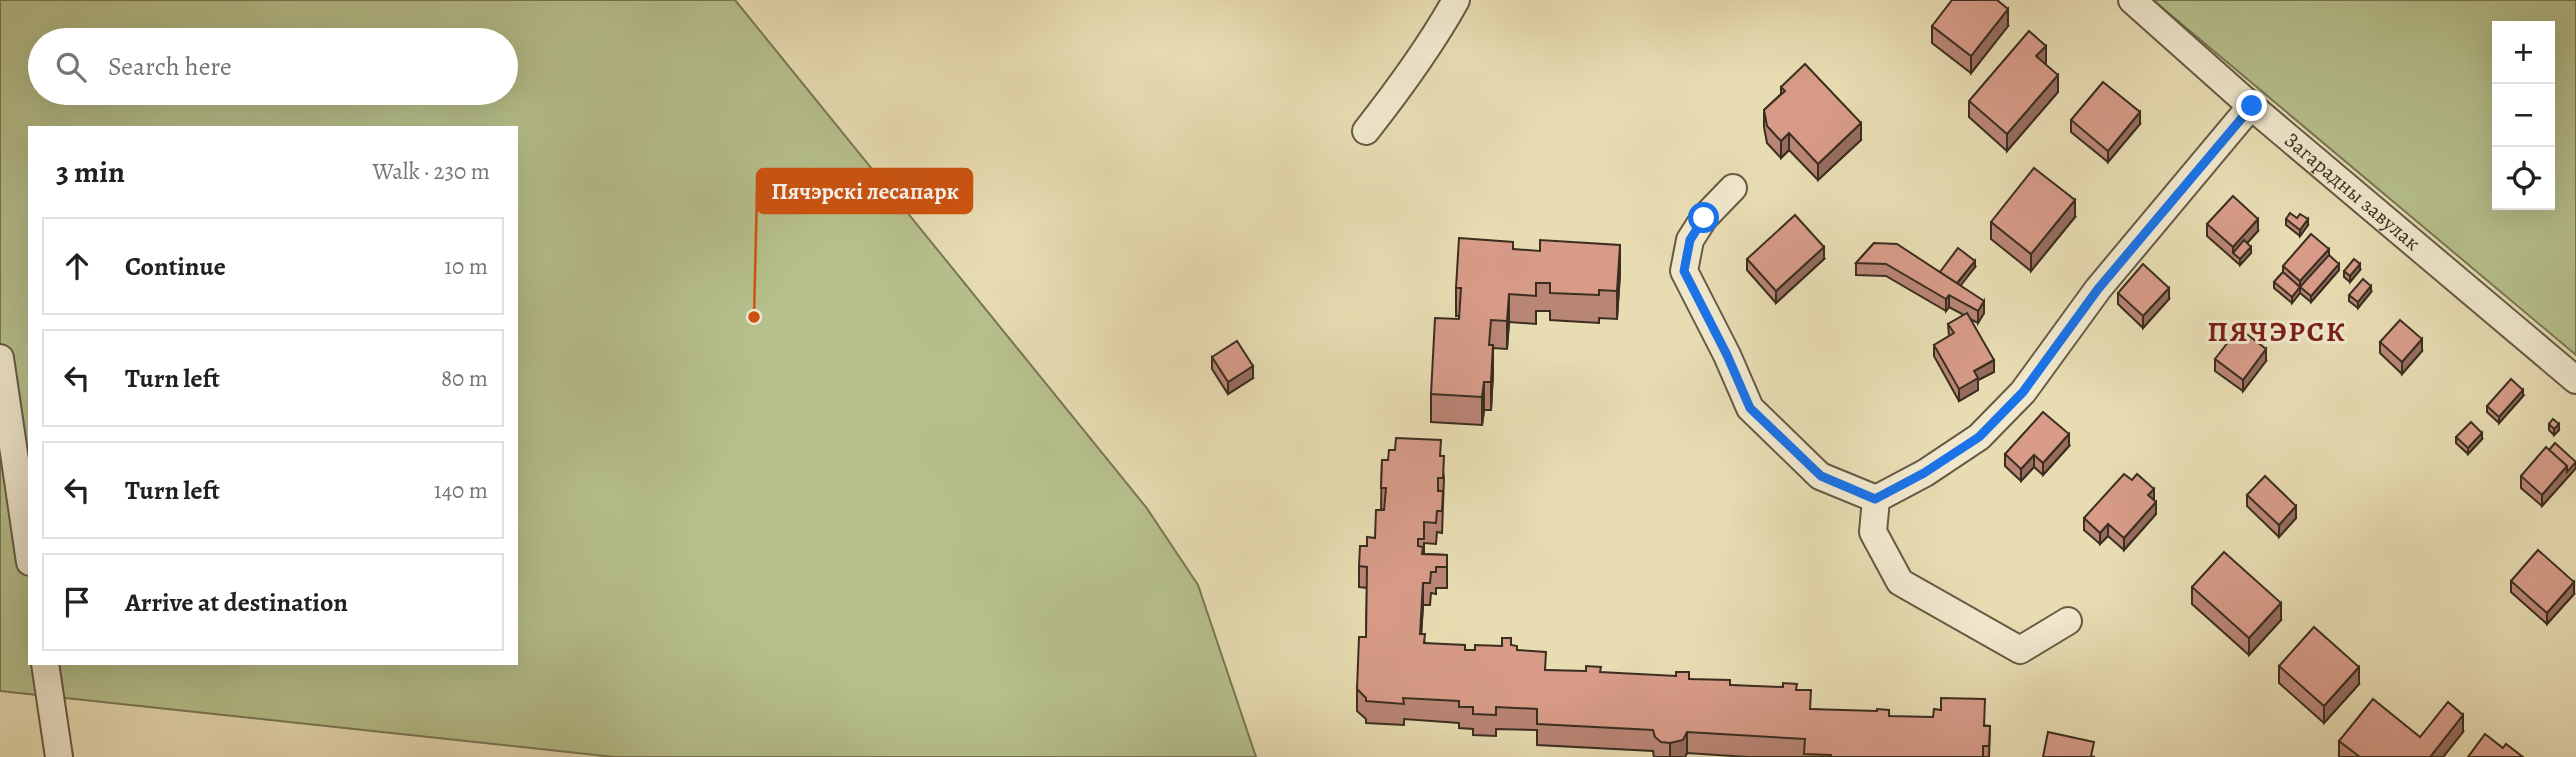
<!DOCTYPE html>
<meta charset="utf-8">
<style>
:root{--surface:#fff;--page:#f2f2f2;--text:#202124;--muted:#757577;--line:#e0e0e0}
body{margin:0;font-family:Alegreya,serif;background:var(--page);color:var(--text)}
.controls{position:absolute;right:21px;top:21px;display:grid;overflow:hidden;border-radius:0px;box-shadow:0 7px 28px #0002}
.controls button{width:63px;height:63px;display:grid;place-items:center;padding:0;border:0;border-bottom:2px solid var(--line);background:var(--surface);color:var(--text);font:35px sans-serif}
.stop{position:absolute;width:21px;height:21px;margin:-16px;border:5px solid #1a73e8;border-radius:50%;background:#fff}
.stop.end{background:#1a73e8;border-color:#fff;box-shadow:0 2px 7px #0008}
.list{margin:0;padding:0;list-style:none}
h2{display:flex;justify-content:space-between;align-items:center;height:91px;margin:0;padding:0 28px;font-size:30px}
h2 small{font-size:23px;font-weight:400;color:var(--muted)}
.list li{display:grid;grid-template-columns:46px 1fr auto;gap:21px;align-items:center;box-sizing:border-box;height:98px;margin:0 14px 14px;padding:0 14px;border:2px solid var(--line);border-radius:0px}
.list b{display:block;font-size:26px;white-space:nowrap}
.list em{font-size:23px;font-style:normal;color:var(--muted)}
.icon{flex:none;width:38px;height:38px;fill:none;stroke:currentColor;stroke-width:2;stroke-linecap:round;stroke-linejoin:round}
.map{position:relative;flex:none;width:2576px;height:757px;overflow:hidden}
.search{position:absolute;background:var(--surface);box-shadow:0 7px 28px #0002;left:28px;top:28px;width:490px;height:77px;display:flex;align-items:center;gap:18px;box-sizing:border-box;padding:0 24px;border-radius:38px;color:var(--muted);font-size:26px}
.panel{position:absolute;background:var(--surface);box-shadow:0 7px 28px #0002;left:28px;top:126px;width:490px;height:539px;border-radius:0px}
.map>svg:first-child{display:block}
</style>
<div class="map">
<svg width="2576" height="757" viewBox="0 0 2576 757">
<rect width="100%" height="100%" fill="#e8dcb2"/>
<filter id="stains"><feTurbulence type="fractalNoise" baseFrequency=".00286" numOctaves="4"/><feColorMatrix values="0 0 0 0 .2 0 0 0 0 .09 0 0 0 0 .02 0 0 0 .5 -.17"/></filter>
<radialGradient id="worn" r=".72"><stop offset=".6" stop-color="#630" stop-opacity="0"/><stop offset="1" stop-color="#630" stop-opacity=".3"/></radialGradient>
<!-- green -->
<g fill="#b6c08c" stroke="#787756" stroke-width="2" fill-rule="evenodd">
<path d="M0 0H735L1146 507 1198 585 1256 757H614L0 691ZM40 40H506V93H40ZM30 128H516V663H30Z"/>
<path d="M2153 0H2576V355ZM2497 26H2550V205H2497Z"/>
</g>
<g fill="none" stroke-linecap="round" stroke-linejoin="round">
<defs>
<g id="minor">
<path id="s1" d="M2132 0 2251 106 2576 380"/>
<path d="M1366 131C1399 89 1430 47 1456 0"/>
<path d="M1733 188 1704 218 1690 240 1684 271 1727 355 1750 408 1820 476 1876 499"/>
<path d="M0 358 30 562"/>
<path d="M2068 621 2020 650 1900 582 1873 532 1876 499 1925 473 1979 437 2023 392 2098 289 2251 106"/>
<path d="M45 663 59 757"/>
</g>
</defs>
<!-- minor casing -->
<use href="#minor" stroke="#665a44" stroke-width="30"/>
<!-- minor -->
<use href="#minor" stroke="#f0e8cd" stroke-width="26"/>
</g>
<!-- wall -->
<g fill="#b98575" stroke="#3b2e20" stroke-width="2">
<path d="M1932 26H2008L1971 73 1932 43Z"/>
<path d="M2046 63 2045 64 2058 92 2007 151 1969 117V101Z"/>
<path d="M1781 87 1861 140 1818 180 1789 150 1781 158 1767 143 1764 127V110L1781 94Z"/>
<path d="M2071 120 2140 124 2108 162 2071 132Z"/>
<path d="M2075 217 2031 271 1991 239V222Z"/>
<path d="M2286 219 2308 225 2300 236 2286 225Z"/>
<path d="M2207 224 2258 231 2247 243 2251 253 2240 265 2207 236Z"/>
<path d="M1874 243 1940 272 1975 267 1960 285 1984 313 1978 323 1970 319 1994 372 1978 380V390L1959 401 1934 356V345L1949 336 1948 324 1964 315 1949 307 1946 311 1886 276 1856 275V263Z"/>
<path d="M1513 249 1620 273 1617 319 1599 318V323L1550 320V311H1536V324L1509 322 1507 349 1493 348V373L1491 410H1484L1482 425 1431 422V394L1459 319V316H1456V288Z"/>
<path d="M2329 255 2339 270 2311 302 2300 293 2292 303 2274 288V282L2283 272V266Z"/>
<path d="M1747 259H1824L1776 303 1747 270Z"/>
<path d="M2360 270 2350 282 2344 277V271Z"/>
<path d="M2371 292 2358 308 2349 301V295Z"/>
<path d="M2118 293 2169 299 2143 328 2118 304Z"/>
<path d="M2380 342 2422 351 2402 374 2380 353Z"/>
<path d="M1212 357 1253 378 1228 394 1212 369Z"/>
<path d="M2215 359 2266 361 2243 391 2215 371Z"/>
<path d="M2523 396 2499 423 2487 412V406Z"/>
<path d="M2549 424 2559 430 2554 435 2549 430Z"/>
<path d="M2456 437 2482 439 2468 454 2456 443Z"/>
<path d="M2069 446 2043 475 2034 467 2021 481 2005 466V454Z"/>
<path d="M1395 450 1441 456 1444 478 1442 533 1437 532 1436 544 1424 543V554L1447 555V588H1436V594L1431 593 1430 605H1423L1421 634 1425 643 1465 650H1475L1511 645 1546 670 1689 679 1730 685 1797 690 1811 709 1990 726 1989 757H1748L1687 753 1685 757H1654L1653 751 1537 745V730L1496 729V736L1473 735V729L1459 728V723L1404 719V725L1366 723V719L1357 711V689L1366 637 1367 588 1359 587V566L1367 546 1375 538 1384 510 1381 509 1382 460H1388Z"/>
<path d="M2549 450 2576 468 2542 506 2521 488V476Z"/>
<path d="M2247 495 2296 518 2279 537 2247 506Z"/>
<path d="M2154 500 2156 514 2124 550 2108 536 2100 544 2084 530V518Z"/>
<path d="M2511 581 2574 594 2547 624 2511 592Z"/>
<path d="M2192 587 2281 620 2249 655 2192 604Z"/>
<path d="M2279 666 2359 684 2324 723 2279 683Z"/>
<path d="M2463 732 2443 757H2339V741L2420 737Z"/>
</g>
<!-- shaded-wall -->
<g fill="#966c5f" stroke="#3b2e20" stroke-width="2">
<path d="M2008 9V26L1971 73V56Z"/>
<path d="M2046 46V63L2036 73V56Z"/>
<path d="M2058 75V92L2007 151V134Z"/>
<path d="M2140 112V124L2108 162V151Z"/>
<path d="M1861 123V140L1818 180V164Z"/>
<path d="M1789 133V150L1781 158V141Z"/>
<path d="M2075 200V217L2031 271V254Z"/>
<path d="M2258 219V231L2236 255 2233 253V247Z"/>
<path d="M2308 219V225L2300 236V230Z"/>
<path d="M1620 245V273L1617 319V291Z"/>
<path d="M1824 247V259L1776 303V291Z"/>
<path d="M2251 247V253L2240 265V259Z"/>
<path d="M2329 249V261L2300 287V281Z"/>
<path d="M1975 261V267L1954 294V288Z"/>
<path d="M2339 264V270L2311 302V296Z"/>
<path d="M2360 264V270L2350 282V276Z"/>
<path d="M2371 286V292L2358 308V302Z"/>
<path d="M2300 287V293L2292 303V297Z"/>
<path d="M2169 288V299L2143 328V316Z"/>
<path d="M1509 294V322L1507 349V321Z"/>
<path d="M1949 295V307L1946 311V299Z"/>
<path d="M1984 301V313L1978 323V311Z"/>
<path d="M2422 339V351L2402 374V362Z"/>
<path d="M1493 345V373L1491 410V382Z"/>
<path d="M2266 349V361L2243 391V380Z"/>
<path d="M1994 360V372L1978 380V390L1959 401V389L1974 371Z"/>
<path d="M1253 366V378L1228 394V382Z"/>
<path d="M1484 382V410L1482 425V397Z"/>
<path d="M2523 390V396L2499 423V417Z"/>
<path d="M2559 424V430L2554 435V429Z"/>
<path d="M2482 433V439L2468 454V448Z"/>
<path d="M2069 434V446L2043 475V463Z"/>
<path d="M2034 455V467L2021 481V469Z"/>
<path d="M2576 462V468L2542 506V495L2567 466Z"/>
<path d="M2154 489V501L2148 495Z"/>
<path d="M2156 502V514L2124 550V538Z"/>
<path d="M2296 506V518L2279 537V525Z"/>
<path d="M2108 524V536L2100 544V533Z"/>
<path d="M2574 582V594L2547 624V613Z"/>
<path d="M1423 583V605L1420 655V634Z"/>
<path d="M2281 603V620L2249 655V638Z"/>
<path d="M2359 667V684L2324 723V706Z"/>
<path d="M2463 715V732L2443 757H2430Z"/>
<path d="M1687 732V753L1685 757H1670V743Z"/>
</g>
<!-- building -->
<g fill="#d79b88" stroke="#3b2e20" stroke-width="2">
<path d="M1952 0H1997L2008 9 1971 56 1932 26Z"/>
<path d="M2029 31 2046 46 2036 56 2058 75 2007 134 1969 101Z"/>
<path d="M1805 64 1861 123 1818 164 1789 133 1781 141 1767 126 1764 110 1785 91 1781 87Z"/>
<path d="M2103 82 2140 112 2108 151 2071 120Z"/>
<path d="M2034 168 2075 200 2031 254 1991 222Z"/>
<path d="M2233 196 2258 219 2233 247 2207 224Z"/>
<path d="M2290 213 2297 218 2300 214 2308 219 2300 230 2286 219Z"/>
<path d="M1795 215 1824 247 1776 291 1747 259Z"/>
<path d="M2311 234 2329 249 2300 281 2283 266Z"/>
<path d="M1459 238 1513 242V249L1540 251V240L1620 245 1617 291 1599 290V295L1550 293V283H1536V296L1509 294 1507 321 1491 320 1489 345H1493L1491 382H1484L1482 397 1431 394 1435 318 1459 319 1461 288H1456Z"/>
<path d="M2244 240 2251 247 2240 259 2233 253Z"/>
<path d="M1874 243 1897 244 1984 301 1978 311 1949 295 1946 299 1886 264 1856 263Z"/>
<path d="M1958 248 1975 261 1957 283 1940 272Z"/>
<path d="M2329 255 2339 264 2311 296 2300 287 2292 297 2274 282 2283 272 2300 287Z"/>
<path d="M2354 259 2360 264 2350 276 2344 271Z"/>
<path d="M2143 264 2169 288 2143 316 2118 293Z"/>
<path d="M2363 279 2371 286 2358 302 2349 295Z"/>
<path d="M1967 313 1994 360 1974 371 1978 378 1959 389 1934 345 1954 333 1948 324Z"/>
<path d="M2400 320 2422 339 2402 362 2380 342Z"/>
<path d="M2239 328 2266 349 2243 380 2215 359Z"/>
<path d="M1237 341 1253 366 1228 382 1212 357Z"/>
<path d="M2511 379 2523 390 2499 417 2487 406Z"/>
<path d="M2043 412 2069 434 2043 463 2034 455 2021 469 2005 454Z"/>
<path d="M2553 419 2559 424 2554 429 2549 424Z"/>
<path d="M2471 422 2482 433 2468 448 2456 437Z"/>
<path d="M1396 438 1441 440 1440 456H1444L1443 478H1438V491H1443L1442 511H1437L1436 523 1424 522V539H1418V546L1423 547 1422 554 1447 555V567H1436V572H1431L1430 583H1423L1420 634H1425L1424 643 1465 645V650H1475V645L1502 646V638H1511V645L1517 646V650L1546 652 1545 670 1586 671V666L1601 667 1600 672 1676 676V672H1689V679L1730 680V685L1783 687V683L1797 684 1796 690H1811L1810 709 1877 711V709L1889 710V716L1933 717 1934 709 1941 710V698L1985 699 1984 726H1990L1989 746H1983V757H1831V755L1804 754 1805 739 1687 732 1683 740 1670 743 1661 742 1655 737 1653 730 1537 724V709L1496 707V715L1473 714V707H1459V701L1403 698 1404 704 1366 701V698L1357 689 1359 637H1366L1367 567 1359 566 1360 546H1367V537L1375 538 1376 510H1384L1386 488H1381L1382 460H1388L1389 450H1395Z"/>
<path d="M2555 443 2576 462 2567 472V466L2549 450Z"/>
<path d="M2546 447 2567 466 2542 495 2521 476Z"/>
<path d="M2124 474 2132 480 2137 474 2154 489 2148 495 2156 502 2124 538 2108 524 2100 533 2084 518Z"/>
<path d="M2265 476 2296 506 2279 525 2247 495Z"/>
<path d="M2538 550 2574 582 2547 613 2511 581Z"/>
<path d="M2224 552 2281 603 2249 638 2192 587Z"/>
<path d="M2314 627 2359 667 2324 706 2279 666Z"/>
<path d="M2373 699 2420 737 2448 702 2463 715 2430 757H2360L2339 741Z"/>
<path d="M2048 732 2094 742 2091 756 2095 757H2043Z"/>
<path d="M2485 734 2503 748 2506 744 2523 757H2468Z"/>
</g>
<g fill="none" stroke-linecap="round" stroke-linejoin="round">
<!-- route -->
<path stroke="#1a73e8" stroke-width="9" d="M1704 218 1690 240 1684 271 1727 355 1750 408 1821 476 1875 499 1924 473 1979 437 2023 392 2098 289 2252 106"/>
</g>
<g text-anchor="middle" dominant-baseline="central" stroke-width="6" stroke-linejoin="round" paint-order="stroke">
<!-- street labels -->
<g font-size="21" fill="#3b2e20" stroke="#f0e8cd">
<text stroke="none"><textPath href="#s1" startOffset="292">Загарадны завулак</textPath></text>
</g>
<!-- district labels -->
<g font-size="28" font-weight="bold" letter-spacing="2" fill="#7a1f14" stroke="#f0e8cd">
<text x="2277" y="332">ПЯЧЭРСК</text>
</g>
</g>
<!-- callouts -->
<path fill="none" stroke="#ce530f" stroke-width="2.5" d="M754 317L757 191"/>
<circle fill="#ce530f" stroke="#f0e8cd" stroke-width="2.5" cx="754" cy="317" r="7"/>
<rect fill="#ce530f" stroke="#ce530f" stroke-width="2.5" x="757" y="169" width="215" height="44" rx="7"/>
<g font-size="23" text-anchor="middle" font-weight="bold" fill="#fff">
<text x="865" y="199">Пячэрскі лесапарк</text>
</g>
<rect width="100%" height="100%" filter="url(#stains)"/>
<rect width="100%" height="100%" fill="url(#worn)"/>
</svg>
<div class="controls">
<button>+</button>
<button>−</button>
<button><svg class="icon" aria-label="locate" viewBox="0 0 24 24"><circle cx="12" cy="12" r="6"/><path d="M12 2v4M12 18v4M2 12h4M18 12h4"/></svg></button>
</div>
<div class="stop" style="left:1704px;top:218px"></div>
<div class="stop end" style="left:2252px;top:106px"></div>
<div class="search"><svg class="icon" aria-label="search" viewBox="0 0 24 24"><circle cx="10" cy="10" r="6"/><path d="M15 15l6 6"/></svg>Search here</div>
<section class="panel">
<h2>3 min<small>Walk · 230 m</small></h2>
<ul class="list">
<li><svg class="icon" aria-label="ahead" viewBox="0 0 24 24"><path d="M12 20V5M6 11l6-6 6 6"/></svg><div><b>Continue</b></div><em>10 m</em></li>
<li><svg class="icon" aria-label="left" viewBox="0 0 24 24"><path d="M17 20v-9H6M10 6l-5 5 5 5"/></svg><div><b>Turn left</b></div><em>80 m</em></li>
<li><svg class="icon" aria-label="left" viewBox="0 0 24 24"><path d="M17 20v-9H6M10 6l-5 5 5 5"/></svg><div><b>Turn left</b></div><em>140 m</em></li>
<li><svg class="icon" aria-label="arrive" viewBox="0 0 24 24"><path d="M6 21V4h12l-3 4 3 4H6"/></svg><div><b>Arrive at destination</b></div></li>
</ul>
</section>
</div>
